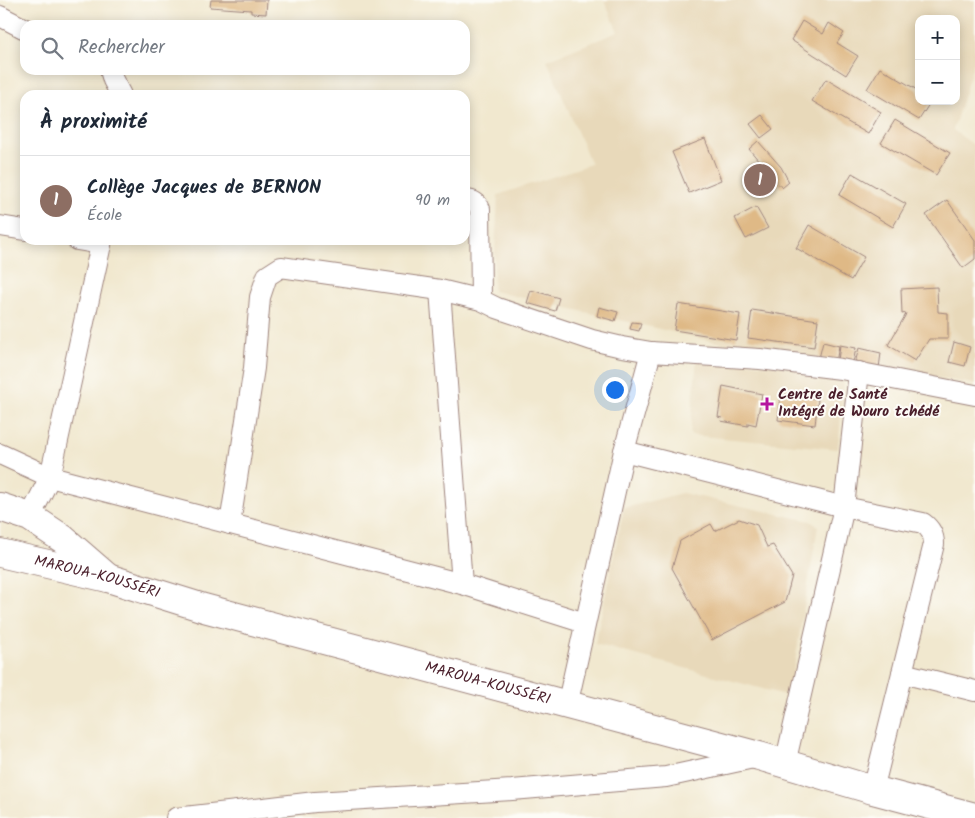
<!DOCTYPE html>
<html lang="fr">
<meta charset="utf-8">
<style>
:root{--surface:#fff;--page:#f2f2f3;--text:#1f2937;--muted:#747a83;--line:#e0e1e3;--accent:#2563eb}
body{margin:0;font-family:Kalam,sans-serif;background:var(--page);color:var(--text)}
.controls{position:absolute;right:15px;top:15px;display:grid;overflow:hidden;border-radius:10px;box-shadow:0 2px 12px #0003}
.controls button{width:45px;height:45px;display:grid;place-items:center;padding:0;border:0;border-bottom:1px solid var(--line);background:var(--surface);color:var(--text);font:25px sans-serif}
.you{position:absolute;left:614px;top:389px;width:18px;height:18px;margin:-12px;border:4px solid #fff;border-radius:50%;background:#1a73e8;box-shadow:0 0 0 8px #1a73e833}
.badge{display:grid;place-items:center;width:32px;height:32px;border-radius:50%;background:var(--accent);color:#fff;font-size:16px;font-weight:700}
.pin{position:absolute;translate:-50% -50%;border:2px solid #fff;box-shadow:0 1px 5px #0006}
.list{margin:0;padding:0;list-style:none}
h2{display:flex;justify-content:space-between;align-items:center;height:65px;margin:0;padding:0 20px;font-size:21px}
h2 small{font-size:16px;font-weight:400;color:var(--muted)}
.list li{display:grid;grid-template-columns:32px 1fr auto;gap:15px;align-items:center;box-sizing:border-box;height:90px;padding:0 20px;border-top:1px solid var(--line)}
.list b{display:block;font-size:19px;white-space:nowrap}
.list p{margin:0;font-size:16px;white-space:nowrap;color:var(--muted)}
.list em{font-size:16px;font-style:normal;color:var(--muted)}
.icon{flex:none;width:28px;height:28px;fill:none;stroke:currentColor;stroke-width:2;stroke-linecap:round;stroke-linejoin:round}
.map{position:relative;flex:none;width:975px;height:818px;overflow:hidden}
.search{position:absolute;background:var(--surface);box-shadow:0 2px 12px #0003;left:20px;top:20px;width:450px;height:55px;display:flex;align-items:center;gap:12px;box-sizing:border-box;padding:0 18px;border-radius:15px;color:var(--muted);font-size:19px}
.panel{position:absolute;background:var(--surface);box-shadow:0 2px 12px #0003;left:20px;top:90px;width:450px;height:155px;border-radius:15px}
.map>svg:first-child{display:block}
</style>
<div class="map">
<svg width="975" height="818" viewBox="0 0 975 818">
<rect width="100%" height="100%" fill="#fdfcf7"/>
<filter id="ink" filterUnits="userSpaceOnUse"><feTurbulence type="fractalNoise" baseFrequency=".02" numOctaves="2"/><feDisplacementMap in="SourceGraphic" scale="10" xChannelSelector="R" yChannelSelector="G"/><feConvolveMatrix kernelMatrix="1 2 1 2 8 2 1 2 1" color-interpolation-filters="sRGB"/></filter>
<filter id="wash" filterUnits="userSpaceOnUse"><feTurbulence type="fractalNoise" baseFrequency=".0096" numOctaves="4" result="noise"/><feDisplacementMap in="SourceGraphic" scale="20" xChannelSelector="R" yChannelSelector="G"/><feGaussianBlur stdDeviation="1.12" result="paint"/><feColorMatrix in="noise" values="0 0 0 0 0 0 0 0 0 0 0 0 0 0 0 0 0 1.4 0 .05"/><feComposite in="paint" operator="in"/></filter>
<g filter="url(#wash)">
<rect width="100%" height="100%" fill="#f1e8cf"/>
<!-- built -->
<g fill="#e8d9ba" fill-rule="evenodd">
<path d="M604 0H975V59L953 130 975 146V384L730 345 493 291 498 195 591 164 547 60 618 32ZM919 19H956V101H919Z"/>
<path d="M697 358 845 372 838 449 690 435Z"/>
<path d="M682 493 810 521 818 526 789 696 595 644 624 508Z"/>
</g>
<g id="blocks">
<!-- building -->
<g fill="#dfb986">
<path d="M211 0H267L266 14 251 13V10L210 7Z"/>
<path d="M802 21 823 34 829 23 844 33 837 43 858 56 846 75 791 40Z"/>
<path d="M880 68 919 91V101H931L919 120 867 89Z"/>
<path d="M826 79 881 112 868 134 812 101Z"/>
<path d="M762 115 773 129 761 138 750 124Z"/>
<path d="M895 120 950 153 936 175 881 143Z"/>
<path d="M705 139 721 180 689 193 672 152Z"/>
<path d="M758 141 781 167 789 182 782 188 749 149Z"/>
<path d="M852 173 906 204 893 227 839 195Z"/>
<path d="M947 200 975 240V259L963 268 926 215Z"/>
<path d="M756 207 768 228 746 239 735 218Z"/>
<path d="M809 225 864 257 851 280 796 248Z"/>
<path d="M937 287 938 312 948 313V339H929L915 361 888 345 905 316 906 313 902 314 901 289Z"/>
<path d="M531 290 559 298 555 311 527 303Z"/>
<path d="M678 304 740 314 736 340 674 330Z"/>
<path d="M599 307 618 312 615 321 597 316Z"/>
<path d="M752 310 818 320 814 347 748 338Z"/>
<path d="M632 322 641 323 639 331 630 329Z"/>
<path d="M823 342 839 346 836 362 819 358Z"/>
<path d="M954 342 970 347 965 366 949 362Z"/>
<path d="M840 345 856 348 853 363 838 361Z"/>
<path d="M859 348 881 353 879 368 855 363Z"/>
<path d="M723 386 762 394 756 425 748 423V426L721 421 722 418 718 417Z"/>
<path d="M781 394 818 399 815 425 778 420Z"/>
<path d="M739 519 757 525 767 547 773 545 792 576 785 602 712 640 672 568 680 541 711 524 715 531Z"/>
</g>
</g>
</g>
<g filter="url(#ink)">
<use href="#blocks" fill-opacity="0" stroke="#9e847d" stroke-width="1"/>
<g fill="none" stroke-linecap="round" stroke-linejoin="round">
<defs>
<g id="street">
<path d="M0 16 25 29"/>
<path d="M110 70 113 80 121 95"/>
<path d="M465 200C473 200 477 202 480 209L481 300"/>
<path d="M0 226 25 230"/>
<path d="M77 240 101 244"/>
<path d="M102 240 50 477 462 584 585 623"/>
<path d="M440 290 462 584"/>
<path d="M624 451 844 507 923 523C931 529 934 535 934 544L873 790"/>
<path d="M0 454 50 477 30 517"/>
<path d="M230 524 254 368 260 297 267 276 281 267 440 290 481 300 497 308 592 340 622 347 651 352 760 359 841 369 975 395"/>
<path d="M902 673 975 691"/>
<path d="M567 706 624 451 651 352"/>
<path d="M785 764 844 507 859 372"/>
<path d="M176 818 315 802 512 790 666 777 758 757"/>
</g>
<path id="secondary" d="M0 507 30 517 63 539 108 578"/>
<g id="highway">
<path id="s1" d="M0 553 108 578 204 608 759 756 873 790 975 817"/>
</g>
</defs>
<!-- street casing -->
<use href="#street" stroke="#9e847d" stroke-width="22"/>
<!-- secondary casing -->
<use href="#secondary" stroke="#9e847d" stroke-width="30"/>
<!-- highway casing -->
<use href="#highway" stroke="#9e847d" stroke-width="30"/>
<!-- street -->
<use href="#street" stroke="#fff" stroke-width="20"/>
<!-- secondary -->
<use href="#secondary" stroke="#fff" stroke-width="28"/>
<!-- highway -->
<use href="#highway" stroke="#fff" stroke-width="28"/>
</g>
</g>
<!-- markers -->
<path fill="#b5179e" stroke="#fdfcf7" stroke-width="2" d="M764.5 396.5h5v5h5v5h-5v5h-5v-5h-5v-5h5z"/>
<g text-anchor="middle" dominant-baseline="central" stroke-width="4" stroke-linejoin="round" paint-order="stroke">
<!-- poi labels -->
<g font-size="15" font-weight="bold" fill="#4a1f2b" stroke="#fdfcf7" text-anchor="start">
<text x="778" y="395">Centre de Santé<tspan x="778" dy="17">Intégré de Wouro tchédé</tspan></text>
</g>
<!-- street labels -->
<g font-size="15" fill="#4a1f2b" stroke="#fdfcf7">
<text stroke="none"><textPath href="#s1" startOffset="100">MAROUA-KOUSSÉRI</textPath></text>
<text stroke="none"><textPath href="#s1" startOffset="505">MAROUA-KOUSSÉRI</textPath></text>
</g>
</g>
</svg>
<div class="controls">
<button>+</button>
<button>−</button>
</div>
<div class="you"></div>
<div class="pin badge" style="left:760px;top:180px;background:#8d6e63">1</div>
<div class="search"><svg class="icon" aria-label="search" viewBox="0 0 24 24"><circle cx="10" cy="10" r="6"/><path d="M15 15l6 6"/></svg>Rechercher</div>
<section class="panel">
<h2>À proximité<small></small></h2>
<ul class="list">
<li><span class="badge" style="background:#8d6e63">1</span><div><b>Collège Jacques de BERNON</b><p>École</p></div><em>90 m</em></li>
</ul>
</section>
</div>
